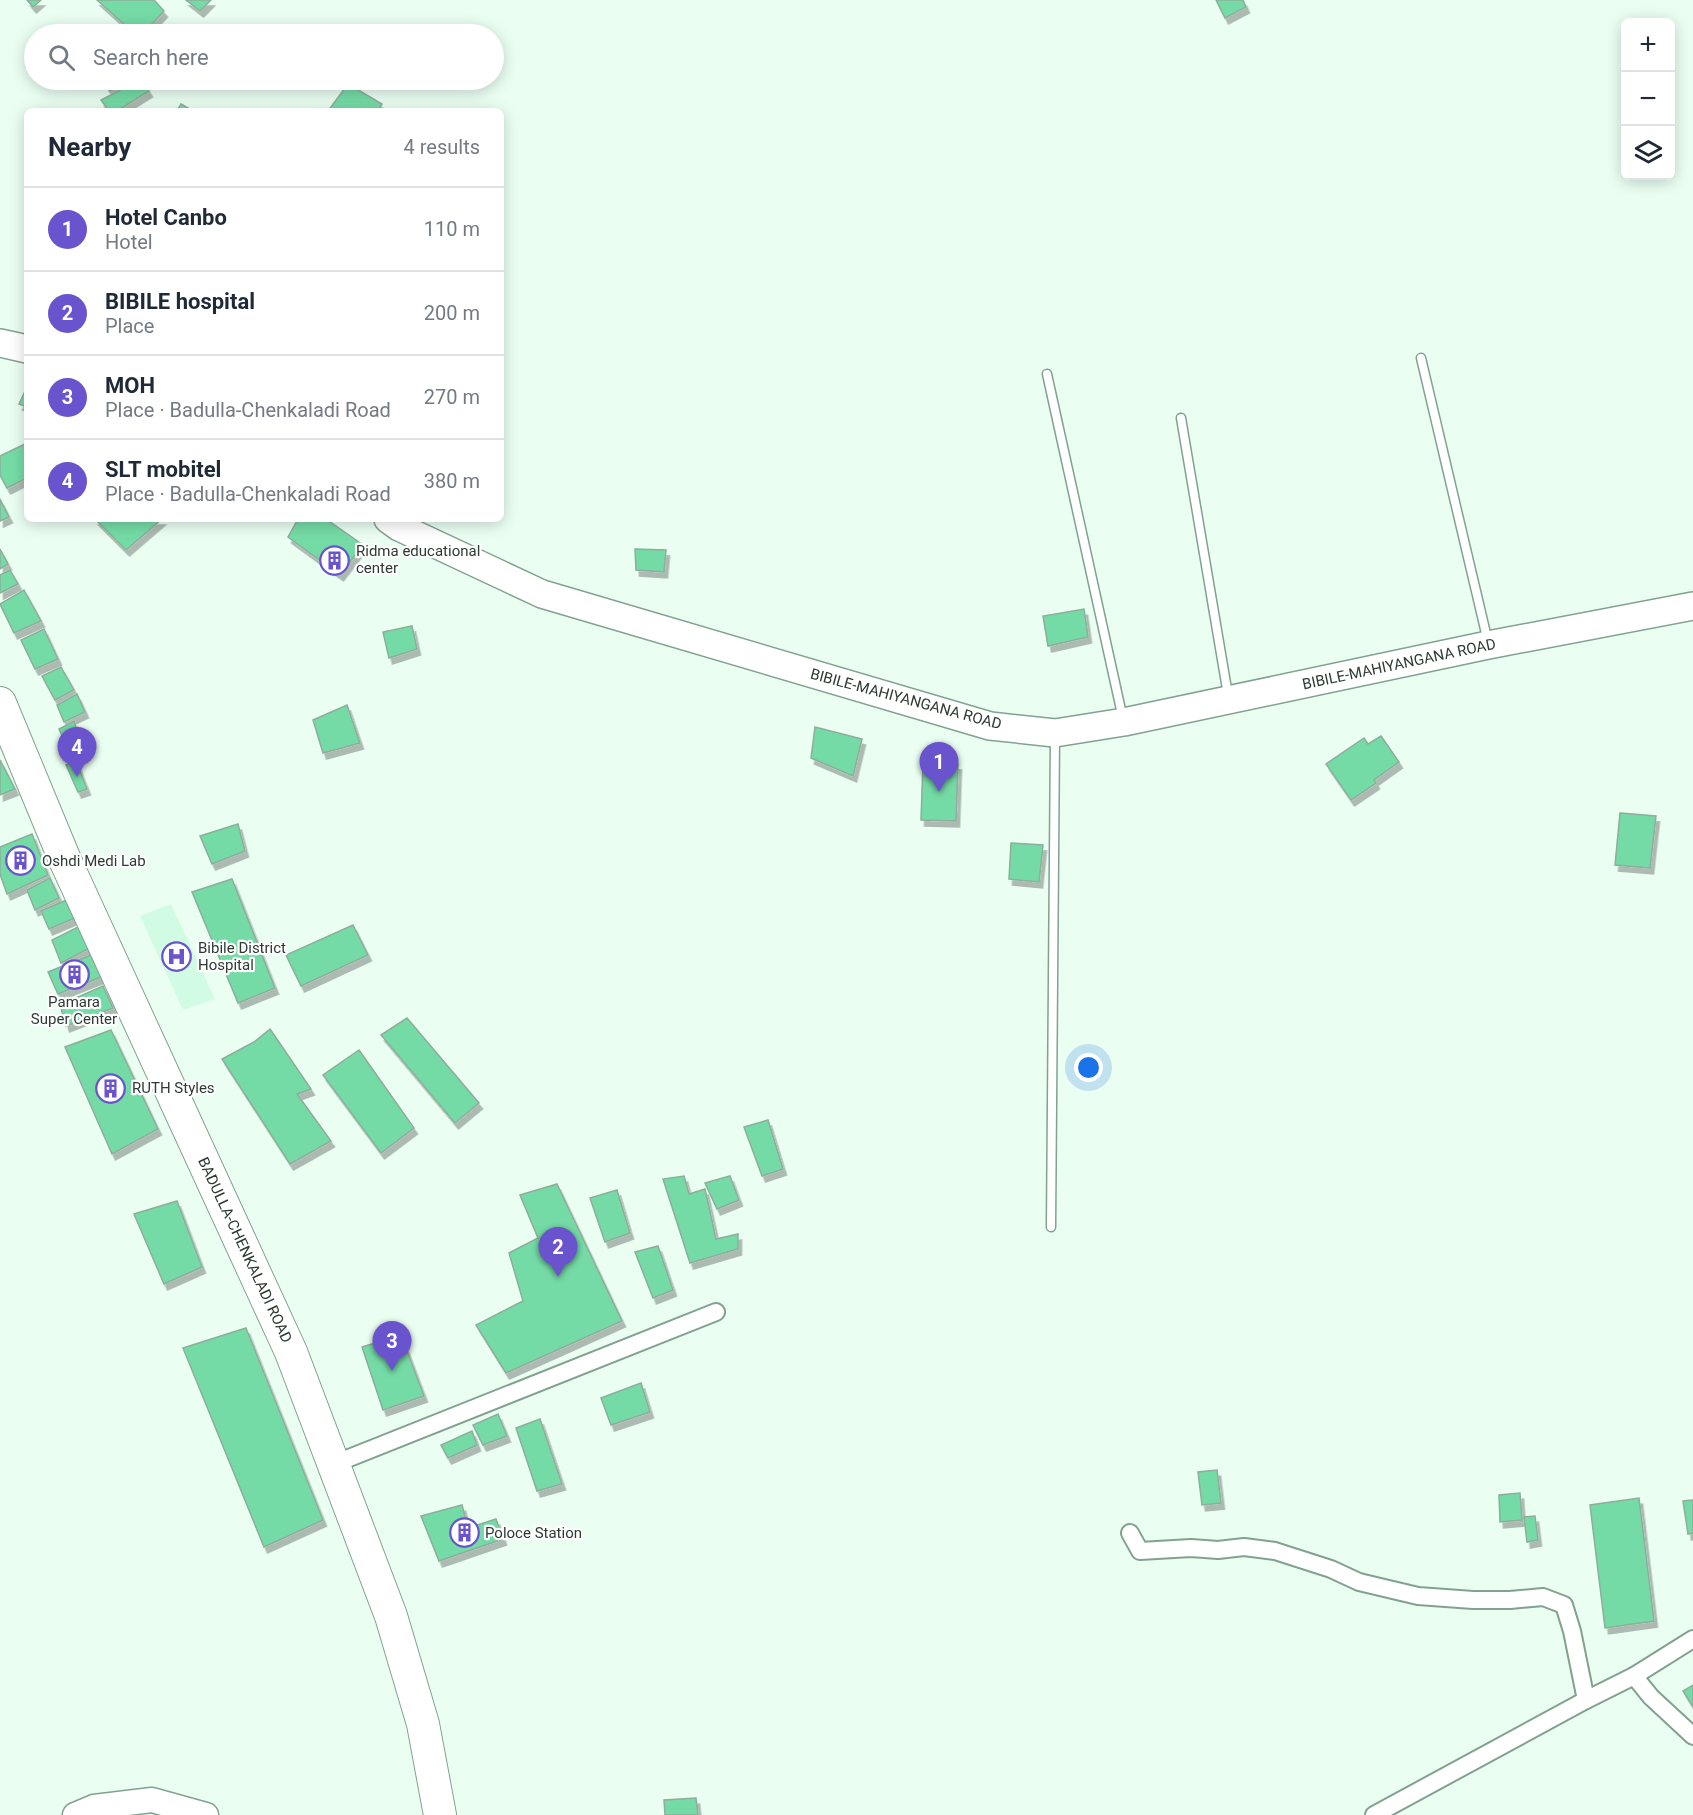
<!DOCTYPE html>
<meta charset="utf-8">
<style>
:root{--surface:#fff;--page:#f6f6f7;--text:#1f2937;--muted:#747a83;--line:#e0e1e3;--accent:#6a54cd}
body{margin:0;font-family:Roboto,sans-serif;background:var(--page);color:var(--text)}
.controls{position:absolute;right:18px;top:18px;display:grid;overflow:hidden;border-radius:9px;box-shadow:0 3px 15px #0003}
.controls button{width:54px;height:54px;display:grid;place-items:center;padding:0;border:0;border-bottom:2px solid var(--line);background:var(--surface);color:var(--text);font:30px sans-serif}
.you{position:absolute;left:1089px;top:1068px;width:21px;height:21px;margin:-15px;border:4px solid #fff;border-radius:50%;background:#1a73e8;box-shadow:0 0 0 9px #1a73e833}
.badge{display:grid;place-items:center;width:39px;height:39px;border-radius:50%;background:var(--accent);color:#fff;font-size:20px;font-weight:700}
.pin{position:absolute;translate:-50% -50px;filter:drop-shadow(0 2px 3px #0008)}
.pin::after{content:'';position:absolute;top:32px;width:21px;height:18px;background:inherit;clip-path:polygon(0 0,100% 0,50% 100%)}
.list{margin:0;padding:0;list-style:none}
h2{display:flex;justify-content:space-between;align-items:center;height:78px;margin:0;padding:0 24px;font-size:26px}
h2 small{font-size:20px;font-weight:400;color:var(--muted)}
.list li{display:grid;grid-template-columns:39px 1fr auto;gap:18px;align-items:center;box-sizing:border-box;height:84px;padding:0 24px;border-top:2px solid var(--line)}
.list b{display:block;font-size:22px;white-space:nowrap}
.list p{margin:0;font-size:20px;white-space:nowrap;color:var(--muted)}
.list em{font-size:20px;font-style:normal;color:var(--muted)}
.icon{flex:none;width:33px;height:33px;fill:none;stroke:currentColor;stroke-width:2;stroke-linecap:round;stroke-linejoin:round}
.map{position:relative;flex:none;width:1693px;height:1815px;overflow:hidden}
.search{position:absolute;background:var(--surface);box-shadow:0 3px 15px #0003;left:24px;top:24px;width:480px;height:66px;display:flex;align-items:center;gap:15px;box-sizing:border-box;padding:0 21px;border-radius:33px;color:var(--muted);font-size:22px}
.panel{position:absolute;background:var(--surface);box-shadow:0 3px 15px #0003;left:24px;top:108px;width:480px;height:414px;border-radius:9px}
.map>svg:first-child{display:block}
</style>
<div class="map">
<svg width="1693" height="1815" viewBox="0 0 1693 1815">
<defs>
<filter id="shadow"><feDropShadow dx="3.5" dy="6" stdDeviation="0" flood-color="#0004"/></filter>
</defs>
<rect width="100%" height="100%" fill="#eafef2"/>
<!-- built -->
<path fill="#d1fce3" d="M171 904 215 999 183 1010 140 916Z"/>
<!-- building -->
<g fill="#75dba6" stroke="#8dae9a" stroke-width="1.5" filter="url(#shadow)">
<path d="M27 0H41L33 7Z"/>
<path d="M97 0H154L164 11 143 34H135Z"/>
<path d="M186 0H211L200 11Z"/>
<path d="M1216 0H1243L1246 7 1225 18Z"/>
<path d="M102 80H131L110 91Z"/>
<path d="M140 80H142L149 91 117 111H109L101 100Z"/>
<path d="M348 84 382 104 378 111H328Z"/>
<path d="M181 104 193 111H177Z"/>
<path d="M27 387V407L19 404Z"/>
<path d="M27 443V478L7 488 0 475V456Z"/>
<path d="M0 499 9 517 0 521Z"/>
<path d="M95 519H162L126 550Z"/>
<path d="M298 519H326L363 545 340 575 288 537Z"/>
<path d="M0 549 8 564 0 569Z"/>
<path d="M635 549 666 550 664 572 636 570Z"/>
<path d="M10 570 18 584 0 593V575Z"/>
<path d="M24 590 41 621 14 633 0 604Z"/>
<path d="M1084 609 1088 637 1048 646 1043 616Z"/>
<path d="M412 626 417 649 389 658 383 632Z"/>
<path d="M44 629 58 659 35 669 21 640Z"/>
<path d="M61 667 74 690 55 700 42 676Z"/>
<path d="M77 694 85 712 64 722 57 705Z"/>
<path d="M347 705 360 743 323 753 313 720Z"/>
<path d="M74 721 79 736 65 742 59 729Z"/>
<path d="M815 727 862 739 853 776 811 758Z"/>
<path d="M1381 736 1399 762 1374 780 1376 783 1351 800 1326 764 1364 738 1368 744Z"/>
<path d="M72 744 76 755 66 760 62 749Z"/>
<path d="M0 760 15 789 0 795Z"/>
<path d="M76 761 87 789 78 792 66 765Z"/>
<path d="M923 762 958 764 956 821 921 820Z"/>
<path d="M1620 813 1656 816 1650 868 1615 865Z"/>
<path d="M238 824 245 851 212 864 200 836Z"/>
<path d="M32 834 48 875 7 894 0 874V847Z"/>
<path d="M1011 843 1043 845 1039 882 1009 879Z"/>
<path d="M50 878 59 898 35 910 27 890Z"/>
<path d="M232 879 275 988 238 1003 192 892Z"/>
<path d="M69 899 77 917 49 929 41 911Z"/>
<path d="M353 925 368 955 301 986 286 955Z"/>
<path d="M80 926 90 948 61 963 52 940Z"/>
<path d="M91 955 101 977 58 994 48 972Z"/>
<path d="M103 986 113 1008 66 1026 60 1005Z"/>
<path d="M407 1018 479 1103 455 1123 381 1035Z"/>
<path d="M270 1029 311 1089 297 1094 331 1141 290 1164 222 1059 254 1042Z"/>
<path d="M111 1030 158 1129 112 1154 65 1047Z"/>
<path d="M359 1050 414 1128 381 1153 323 1075Z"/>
<path d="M768 1120 783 1169 762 1176 744 1127Z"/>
<path d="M684 1176 689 1194 705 1189 716 1239 738 1234V1249L690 1263 663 1179Z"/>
<path d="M730 1176 739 1200 717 1209 705 1183Z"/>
<path d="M557 1184 622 1321 506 1373 476 1325 523 1301 509 1253 538 1238 520 1195Z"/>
<path d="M617 1190 630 1233 605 1242 590 1198Z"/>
<path d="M177 1201 202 1267 164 1284 134 1214Z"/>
<path d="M658 1246 673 1290 653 1298 635 1252Z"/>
<path d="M246 1328 323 1520 264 1547 183 1348Z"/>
<path d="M401 1335 424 1396 383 1410 362 1347Z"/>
<path d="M641 1383 650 1412 611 1425 601 1398Z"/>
<path d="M498 1414 507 1436 483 1445 473 1425Z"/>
<path d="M540 1419 562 1484 537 1491 516 1428Z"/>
<path d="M472 1431 477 1445 448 1458 441 1445Z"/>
<path d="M1217 1470 1221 1503 1202 1505 1198 1472Z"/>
<path d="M1520 1493 1522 1520 1500 1522 1499 1495Z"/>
<path d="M1639 1498 1654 1621 1605 1628 1590 1505Z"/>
<path d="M1693 1500V1533L1688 1534 1683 1501Z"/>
<path d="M462 1505 468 1528 496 1519 503 1539 439 1561 421 1516Z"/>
<path d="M1535 1516 1538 1540 1527 1542 1524 1517Z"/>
<path d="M1693 1685V1707L1683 1691Z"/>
<path d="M696 1798 698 1815H665L664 1800Z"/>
</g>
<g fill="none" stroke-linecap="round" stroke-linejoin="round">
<defs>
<g id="lane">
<path d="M1421 358 1488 642"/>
<path d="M1047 374 1123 719"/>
<path d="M1181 418 1228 695"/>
<path d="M1051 1227 1055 736"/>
</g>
<g id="street">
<path d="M334 1464 716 1312"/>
<path d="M1130 1533 1140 1551 1191 1548 1218 1550 1244 1547 1275 1551 1331 1569 1359 1582 1418 1596 1473 1600H1510L1543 1597 1564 1605 1572 1631 1586 1700"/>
<path d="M1634 1676 1651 1697 1693 1736"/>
<path d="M1374 1815 1586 1700 1634 1676 1693 1639"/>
</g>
<path id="secondary" d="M75 1815 94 1807 152 1800 206 1815"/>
<g id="primary">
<path d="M0 343 27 349"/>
<path d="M388 519 399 527 542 594 990 726 1055 733 1124 722 1488 645 1693 606"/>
</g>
<path id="highway" d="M0 703 65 860 291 1352 391 1616 423 1724 440 1815"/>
</defs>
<!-- lane casing -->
<use href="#lane" stroke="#81a28f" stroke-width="11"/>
<!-- street casing -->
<use href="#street" stroke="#81a28f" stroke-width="20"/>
<!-- secondary casing -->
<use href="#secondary" stroke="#81a28f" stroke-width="27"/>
<!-- primary casing -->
<use href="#primary" stroke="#81a28f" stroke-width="30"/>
<!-- highway casing -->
<use href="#highway" stroke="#81a28f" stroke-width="34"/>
<!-- lane -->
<use href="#lane" stroke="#fff" stroke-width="8"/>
<!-- street -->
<use href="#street" stroke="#fff" stroke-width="16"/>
<!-- secondary -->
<use href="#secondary" stroke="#fff" stroke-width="24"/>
<!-- primary -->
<use href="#primary" stroke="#fff" stroke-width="27"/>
<!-- highway -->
<use href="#highway" stroke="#fff" stroke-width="32"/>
</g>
<!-- icons -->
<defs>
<symbol id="building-ring" viewBox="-11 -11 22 22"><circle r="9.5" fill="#fff" stroke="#6a54cd" stroke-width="1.5"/><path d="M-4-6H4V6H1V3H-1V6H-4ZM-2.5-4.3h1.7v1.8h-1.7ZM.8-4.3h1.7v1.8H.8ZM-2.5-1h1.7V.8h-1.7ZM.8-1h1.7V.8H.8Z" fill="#6a54cd"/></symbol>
<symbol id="hospital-ring" viewBox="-11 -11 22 22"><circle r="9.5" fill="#fff" stroke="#6a54cd" stroke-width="1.5"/><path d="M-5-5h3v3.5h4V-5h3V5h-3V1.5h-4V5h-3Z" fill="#6a54cd"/></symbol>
</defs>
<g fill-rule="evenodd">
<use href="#building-ring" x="318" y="544" width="33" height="33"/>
<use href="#building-ring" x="4" y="844" width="33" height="33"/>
<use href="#hospital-ring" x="160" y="940" width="33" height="33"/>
<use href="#building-ring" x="58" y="958" width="33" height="33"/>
<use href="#building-ring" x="94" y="1072" width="33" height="33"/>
<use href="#building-ring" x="448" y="1516" width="33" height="33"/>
</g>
<g text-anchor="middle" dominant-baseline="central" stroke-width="4.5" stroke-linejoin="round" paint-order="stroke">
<!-- poi labels -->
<g font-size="15" fill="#2d3b33" stroke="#fff" text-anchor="start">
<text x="356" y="551">Ridma educational<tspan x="356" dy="17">center</tspan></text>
<text x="42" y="861">Oshdi Medi Lab</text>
<text x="198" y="948">Bibile District<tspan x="198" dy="17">Hospital</tspan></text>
<text x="74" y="1002" text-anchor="middle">Pamara<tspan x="74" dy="17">Super Center</tspan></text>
<text x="132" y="1088">RUTH Styles</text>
<text x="485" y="1533">Poloce Station</text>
</g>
<!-- street labels -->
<g font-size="15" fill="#2d3b33" stroke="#fff">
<text transform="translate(1399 664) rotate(-12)">BIBILE-MAHIYANGANA ROAD</text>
<text transform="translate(906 699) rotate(15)">BIBILE-MAHIYANGANA ROAD</text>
<text transform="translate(245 1250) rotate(65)">BADULLA-CHENKALADI ROAD</text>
</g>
</g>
</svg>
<div class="controls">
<button>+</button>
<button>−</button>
<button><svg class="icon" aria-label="layers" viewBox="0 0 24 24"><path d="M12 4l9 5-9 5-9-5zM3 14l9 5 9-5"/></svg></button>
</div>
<div class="you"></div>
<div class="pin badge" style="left:939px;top:792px">1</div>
<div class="pin badge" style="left:558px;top:1277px">2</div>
<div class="pin badge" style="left:392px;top:1371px">3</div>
<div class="pin badge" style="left:77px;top:777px">4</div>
<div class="search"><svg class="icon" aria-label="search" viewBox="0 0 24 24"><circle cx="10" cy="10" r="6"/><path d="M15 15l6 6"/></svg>Search here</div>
<section class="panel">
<h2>Nearby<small>4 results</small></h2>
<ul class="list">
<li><span class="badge">1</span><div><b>Hotel Canbo</b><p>Hotel</p></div><em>110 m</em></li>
<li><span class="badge">2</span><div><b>BIBILE hospital</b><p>Place</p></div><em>200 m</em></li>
<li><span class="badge">3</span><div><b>MOH</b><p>Place · Badulla-Chenkaladi Road</p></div><em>270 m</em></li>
<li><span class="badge">4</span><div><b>SLT mobitel</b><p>Place · Badulla-Chenkaladi Road</p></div><em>380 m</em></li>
</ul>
</section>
</div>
